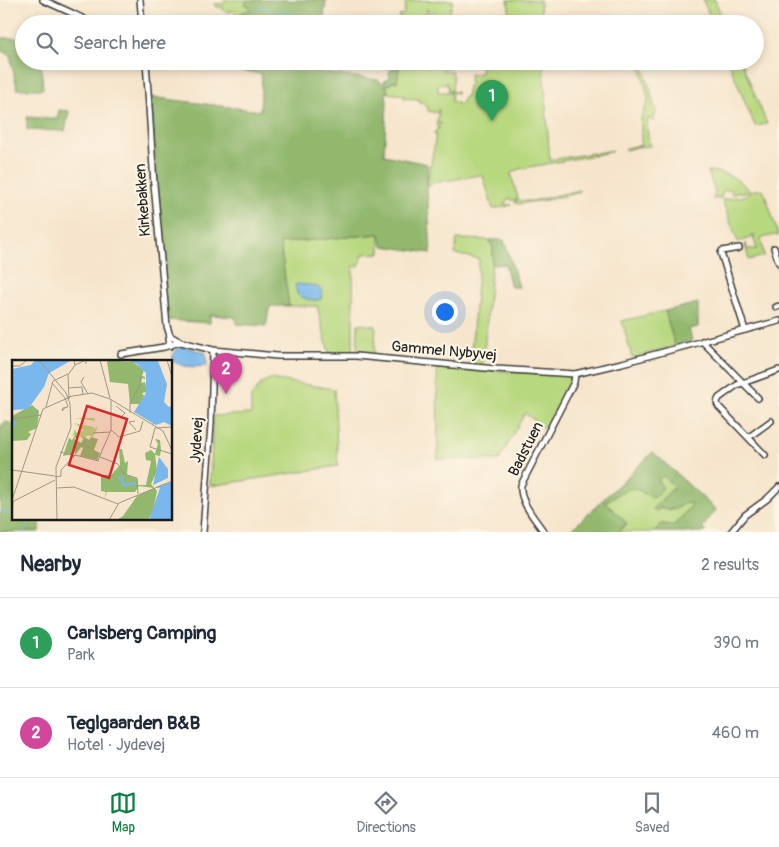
<!DOCTYPE html>
<meta charset="utf-8">
<style>
:root{--surface:#fff;--page:#f6f6f7;--text:#1f2937;--muted:#747a83;--line:#e0e1e3;--accent:#0b8043}
body{margin:0;font-family:Pangolin,sans-serif;background:var(--page);color:var(--text)}
.you{position:absolute;left:444px;top:311px;width:18px;height:18px;margin:-12px;border:4px solid #fff;border-radius:50%;background:#1a73e8;box-shadow:0 0 0 8px #1a73e833}
.badge{display:grid;place-items:center;width:32px;height:32px;border-radius:50%;background:var(--accent);color:#fff;font-size:16px;font-weight:700}
.pin{position:absolute;translate:-50% -41px;filter:drop-shadow(0 1px 2px #0008)}
.pin::after{content:'';position:absolute;top:26px;width:18px;height:15px;background:inherit;clip-path:polygon(0 0,100% 0,50% 100%)}
.list{margin:0;padding:0;list-style:none}
h2{display:flex;justify-content:space-between;align-items:center;height:65px;margin:0;padding:0 20px;font-size:21px}
h2 small{font-size:16px;font-weight:400;color:var(--muted)}
.list li{display:grid;grid-template-columns:32px 1fr auto;gap:15px;align-items:center;box-sizing:border-box;height:90px;padding:0 20px;border-top:1px solid var(--line)}
.list b{display:block;font-size:19px;white-space:nowrap}
.list p{margin:0;font-size:16px;white-space:nowrap;color:var(--muted)}
.list em{font-size:16px;font-style:normal;color:var(--muted)}
.icon{flex:none;width:28px;height:28px;fill:none;stroke:currentColor;stroke-width:2;stroke-linecap:round;stroke-linejoin:round}
.map{position:relative;flex:none;width:779px;height:532px;overflow:hidden}
.search{position:absolute;background:var(--surface);box-shadow:0 2px 8px #0003;left:15px;right:15px;top:15px;height:55px;display:flex;align-items:center;gap:12px;box-sizing:border-box;padding:0 18px;border-radius:28px;color:var(--muted);font-size:19px}
.sheet{height:245px;background:var(--surface)}
nav{display:flex;justify-content:space-around;align-items:center;box-sizing:border-box;height:70px;border-top:1px solid var(--line);background:var(--surface);font-size:14px;color:var(--muted)}
nav a{display:grid;justify-items:center;gap:2px}
nav .on{color:var(--accent)}
.map>svg:first-child{display:block}
</style>
<div class="map">
<svg width="779" height="532" viewBox="0 0 779 532">
<rect width="100%" height="100%" fill="#fcf5e5"/>
<filter id="ink" filterUnits="userSpaceOnUse"><feTurbulence type="fractalNoise" baseFrequency=".02" numOctaves="2"/><feDisplacementMap in="SourceGraphic" scale="10" xChannelSelector="R" yChannelSelector="G"/><feConvolveMatrix kernelMatrix="1 2 1 2 8 2 1 2 1" color-interpolation-filters="sRGB"/></filter>
<filter id="wash" filterUnits="userSpaceOnUse"><feTurbulence type="fractalNoise" baseFrequency=".0096" numOctaves="4" result="noise"/><feDisplacementMap in="SourceGraphic" scale="20" xChannelSelector="R" yChannelSelector="G"/><feGaussianBlur stdDeviation="1.12" result="paint"/><feColorMatrix in="noise" values="0 0 0 0 0 0 0 0 0 0 0 0 0 0 0 0 0 1.4 0 .05"/><feComposite in="paint" operator="in"/></filter>
<g filter="url(#wash)">
<rect width="100%" height="100%" fill="#f6e5cc"/>
<!-- green -->
<g fill="#b8d87f" stroke="#6a7a4e">
<path d="M224 0H248L245 3 249 6 251 11 241 13 238 17 236 16V15L235 14 236 13 234 11 226 12 223 10 224 7 218 8V7L215 5V4H224L225 3Z"/>
<path d="M406 0 408 1 453 0 447 24H437L434 22 435 20H439V17L435 18 433 16 436 12 434 10 431 14 429 13V9H427V13L424 16V19L427 17H431L432 20H426L425 21 427 24H400L399 20 401 19 399 16 404 14Z"/>
<path d="M508 0H540L541 24H530L531 23 529 22 528 24H511Z"/>
<path d="M703 0H715L725 24H713Z"/>
<path d="M392 61H399L400 64 403 62 402 61H408L409 63 410 61H412V63L414 64 415 61H416L418 63 430 68 433 61H438V63L446 64V66L453 68 445 67V69H443L442 70 452 72 453 77 452 91H448V90L449 87 447 86V83L438 84V92H456L457 90V93L450 92V94H452L451 101 456 102 459 105H460L464 98 466 97 468 86 471 84 469 81 470 74 481 73V65L489 64 490 61 508 63 509 61H543L549 150 550 160 593 153 594 155 596 153 613 150 611 152 519 169 511 173 518 199 521 201H533L579 190V192L577 193 546 200 518 204V203H515L517 198 516 200H512L509 198 505 204 507 205H512L493 209 483 176 480 175 433 183 429 186H427L430 164H431L436 134H434V132H436L437 129 440 128 437 127 436 123 442 124 437 122 439 109 437 113 428 111V108L422 102H419V99L404 98V95L388 93 386 85H389V84H391L393 81 397 82 399 66 397 64 398 67 395 69 393 68 392 71 389 74C390 69 391 65 392 61Z"/>
<path d="M639 61H642L656 112 655 114 654 121 648 118V122L647 123 648 138 650 146 637 147 625 150V148L641 145V118L648 102V97Z"/>
<path d="M728 61H741L767 124 755 126Z"/>
<path d="M708 171C723 172 741 178 749 191L762 189V191H764L777 231 778 237 776 235 761 238 764 256 749 260 745 245 746 243 747 249H757L755 242 752 237H755V236H750V238L738 242 722 200 748 195 749 193 740 192 737 191 735 194 733 195 731 193 732 190H724L722 193 721 198 712 199 714 198 715 193Z"/>
<path d="M380 234V253L363 254 359 266 353 267V353H329L317 306H289L280 243Z"/>
<path d="M457 239 489 240 493 248 483 365H470L479 259 455 254Z"/>
<path d="M665 311 675 346 632 358 622 321Z"/>
<path d="M358 324 376 326 374 356 357 354Z"/>
<path d="M437 367 572 375V381L544 429 525 413 499 460 438 459Z"/>
<path d="M270 379 334 389 338 466 210 486 213 416 251 414V396L263 382Z"/>
<path d="M663 475 674 487 653 509C660 508 668 510 675 509 681 508 683 502 690 502L691 506 675 525 661 524 653 532H618L627 524 605 502 623 491 658 480Z"/>
</g>
<!-- forest -->
<g fill="#92b86e" stroke="#576a45">
<path d="M248 0H326L323 24H235C238 14 238 13 250 10L249 6 246 5 245 3Z"/>
<path d="M0 38H24V61H41L43 89H17L10 55 0 50Z"/>
<path d="M164 61H191V63L192 61H199V63H201L200 61H254V64L255 61 267 62V65L268 61H318L317 65H310L309 63 302 64 301 62 296 64 303 66 306 65 317 67 318 72 379 80 383 84 385 80H387L390 77 389 74 393 70V68L395 69 398 68 397 65 398 63 400 65 397 82 393 81 391 84 385 85 387 88 388 93 386 91 387 103 384 155 427 164V186L431 253 383 246 380 234 280 243 289 306H270L266 326 236 324 235 317 210 315V323L167 320 151 97 260 111 262 74Z"/>
<path d="M59 110 69 111 65 131 27 130V117L57 119Z"/>
<path d="M489 240H504L519 287H511L505 264 492 265 493 248Z"/>
<path d="M698 303V327L689 329 692 340 675 346 665 311Z"/>
<path d="M5 422 14 424V518H39V532H0V427Z"/>
<path d="M653 452 716 510 702 528 706 532H653L661 524 675 525 691 506 690 502H686L676 509 660 508 656 512 653 509 674 487 663 476 658 480 663 488 653 498 634 488 623 491 605 502 627 523 618 532H569Z"/>
</g>
<!-- water -->
<g fill="#79b7ec" stroke="#4a6a84">
<path d="M298 284C306 286 317 283 322 291L321 299C313 302 304 299 297 294L295 285Z"/>
<path d="M179 346 190 348 206 353 207 366C195 367 182 368 173 361 172 355 174 350 179 346Z"/>
</g>
<g fill="none" stroke-linecap="round" stroke-linejoin="round">
<!-- stream -->
<g stroke="#79b7ec" stroke-width="1">
<path d="M256 7 260 6 273 11"/>
<path d="M275 11 283 12"/>
<path d="M285 12 293 14"/>
<path d="M296 15 303 17"/>
<path d="M305 17 312 19"/>
<path d="M314 19 318 20"/>
<path d="M0 510 14 516"/>
<path d="M22 518 28 520 26 532"/>
</g>
</g>
</g>
<g filter="url(#ink)">
<g fill="none" stroke-linecap="round" stroke-linejoin="round">
<defs>
<g id="minor">
<path d="M43 0 74 14 94 24"/>
<path d="M140 0 142 24"/>
<path d="M146 61 154 184 167 326 170 336 169 339 170 346"/>
<path d="M739 248 722 251 721 253 745 330"/>
<path d="M774 248 779 263"/>
<path d="M776 307 779 306"/>
<path d="M170 336 181 342 213 350 277 356H356L496 369 575 374 622 363 779 321"/>
<path d="M702 341 758 398"/>
<path d="M121 354 164 347 180 342"/>
<path d="M749 437 771 421"/>
<path d="M765 455 719 407C716 403 717 402 719 398L737 385 779 370"/>
<path d="M203 532 211 425 213 350"/>
<path d="M544 532C535 519 519 501 521 485L574 382 575 374"/>
<path d="M731 532 745 515 767 499 779 487"/>
</g>
</defs>
<!-- minor casing -->
<use href="#minor" stroke="#3d3a36" stroke-width="8"/>
<!-- minor -->
<use href="#minor" stroke="#fff" stroke-width="5"/>
</g>
</g>
<g text-anchor="middle" dominant-baseline="central" stroke-width="4.5" stroke-linejoin="round" paint-order="stroke">
<!-- street labels -->
<g font-size="15" fill="#1c1c1c" stroke="#fcf5e5">
<text transform="translate(143 200) rotate(-94)">Kirkebakken</text>
<text transform="translate(444 351) rotate(5)">Gammel Nybyvej</text>
<text transform="translate(197 440) rotate(-87)">Jydevej</text>
<text transform="translate(526 449) rotate(-63)">Badstuen</text>
</g>
</g>
<!-- overview -->
<g transform="translate(12 360)">
<rect width="160" height="160" fill="#f6e5cc"/>
<path d="M62 58H83L82 70 85 66V69L81 77 76 75 71 79 67 75 60 76 63 69 65 73 72 70 75 73 62 63 82 67 83 61Z" fill="#b8d87f"/>
<path d="M92 0 121 2 132 10 130 16 133 17V19L130 18 129 23 133 22 135 32 130 33 132 36 128 44H118L116 24 98 22 95 1ZM20 45 27 51 25 68 16 72 19 74 15 80 0 81V56ZM62 71 67 75 62 79 69 83 72 78 69 75 77 80 79 77 86 79 82 90 88 93 85 100 68 96 71 88 69 87 63 95 62 87 60 94 51 96 57 78 60 80 64 74ZM143 79 148 80 149 90 148 96 143 95 145 111 139 124 145 131 141 151 136 160H105L111 156 125 136 142 128 127 126 123 132H95L92 138 94 132 89 131V115H99L108 105 107 89H110L113 103 116 101 115 115 125 119 126 125H134L139 101 134 100 133 93 139 90 143 94 146 84Z" fill="#92b86e"/>
<path d="M23 0H60L37 13 32 27 16 49 0 50V9L19 5ZM114 0 146 1 155 24 152 42 157 47 160 46V66L152 62 144 65 122 52 134 33V13L125 4ZM147 97 156 109V118L141 125ZM160 122V160H137L148 128 144 127Z" fill="#79b7ec"/>
<path fill="none" stroke="#79b7ec" stroke-width="2.5" d="M134 0 141 17 142 62 147 56H160M0 26 32 8M0 27 32 9M0 75 2 60M108 116 112 125 124 123"/>
<path fill="none" stroke="#9f9586" stroke-width="1" d="M27 0 54 33 58 44 59 67 44 107 45 160M88 0 98 38M155 0 160 17M63 5 74 0V4M0 6H8L15 0M72 17 69 22 76 34M40 23 53 38 56 47 51 48 50 51 53 48M56 28 70 27 71 35M55 37 80 33 98 39 151 71 160 90M57 39 56 15 63 5 62 0M104 46 113 53 110 56M34 47 41 21 56 14M118 53V43L128 25 129 16M0 59 29 55M123 61 117 62 124 70M143 68 138 87 160 94M143 68 160 67M99 70 107 77 128 71 131 61M81 73 98 72M48 92 63 96M88 97 106 104 112 114 125 118 126 134M86 100 99 70V39M0 110 43 116M43 117 49 116V110L63 95 87 101M45 128 62 127 106 144M0 140 31 49 58 37M0 142 43 120M0 160 1 142M97 160 107 143 160 121"/>
<path fill="#d62828" fill-opacity="0.15" stroke="#d62828" stroke-width="2.5" d="M75 46 115 59 97 118 57 105Z"/>
<rect width="160" height="160" fill="none" stroke="#1c1c1c" stroke-width="2.5"/>
</g>
</svg>
<div class="you"></div>
<div class="pin badge" style="left:492px;top:121px;background:#2e9e5b">1</div>
<div class="pin badge" style="left:226px;top:394px;background:#d1479c">2</div>
<div class="search"><svg class="icon" aria-label="search" viewBox="0 0 24 24"><circle cx="10" cy="10" r="6"/><path d="M15 15l6 6"/></svg>Search here</div>
</div>
<section class="sheet">
<h2>Nearby<small>2 results</small></h2>
<ul class="list">
<li><span class="badge" style="background:#2e9e5b">1</span><div><b>Carlsberg Camping</b><p>Park</p></div><em>390 m</em></li>
<li><span class="badge" style="background:#d1479c">2</span><div><b>Teglgaarden B&amp;B</b><p>Hotel · Jydevej</p></div><em>460 m</em></li>
</ul>
</section>
<nav>
<a class="on"><svg class="icon" aria-label="map" viewBox="0 0 24 24"><path d="M3 6l6-2 6 2 6-2v14l-6 2-6-2-6 2zM9 4v14M15 6v14"/></svg>Map</a>
<a><svg class="icon" aria-label="directions" viewBox="0 0 24 24"><path d="M12 3l9 9-9 9-9-9zM9 14v-3h6M13 9l2 2-2 2"/></svg>Directions</a>
<a><svg class="icon" aria-label="saved" viewBox="0 0 24 24"><path d="M7 4h10v16l-5-4-5 4z"/></svg>Saved</a>
</nav>
